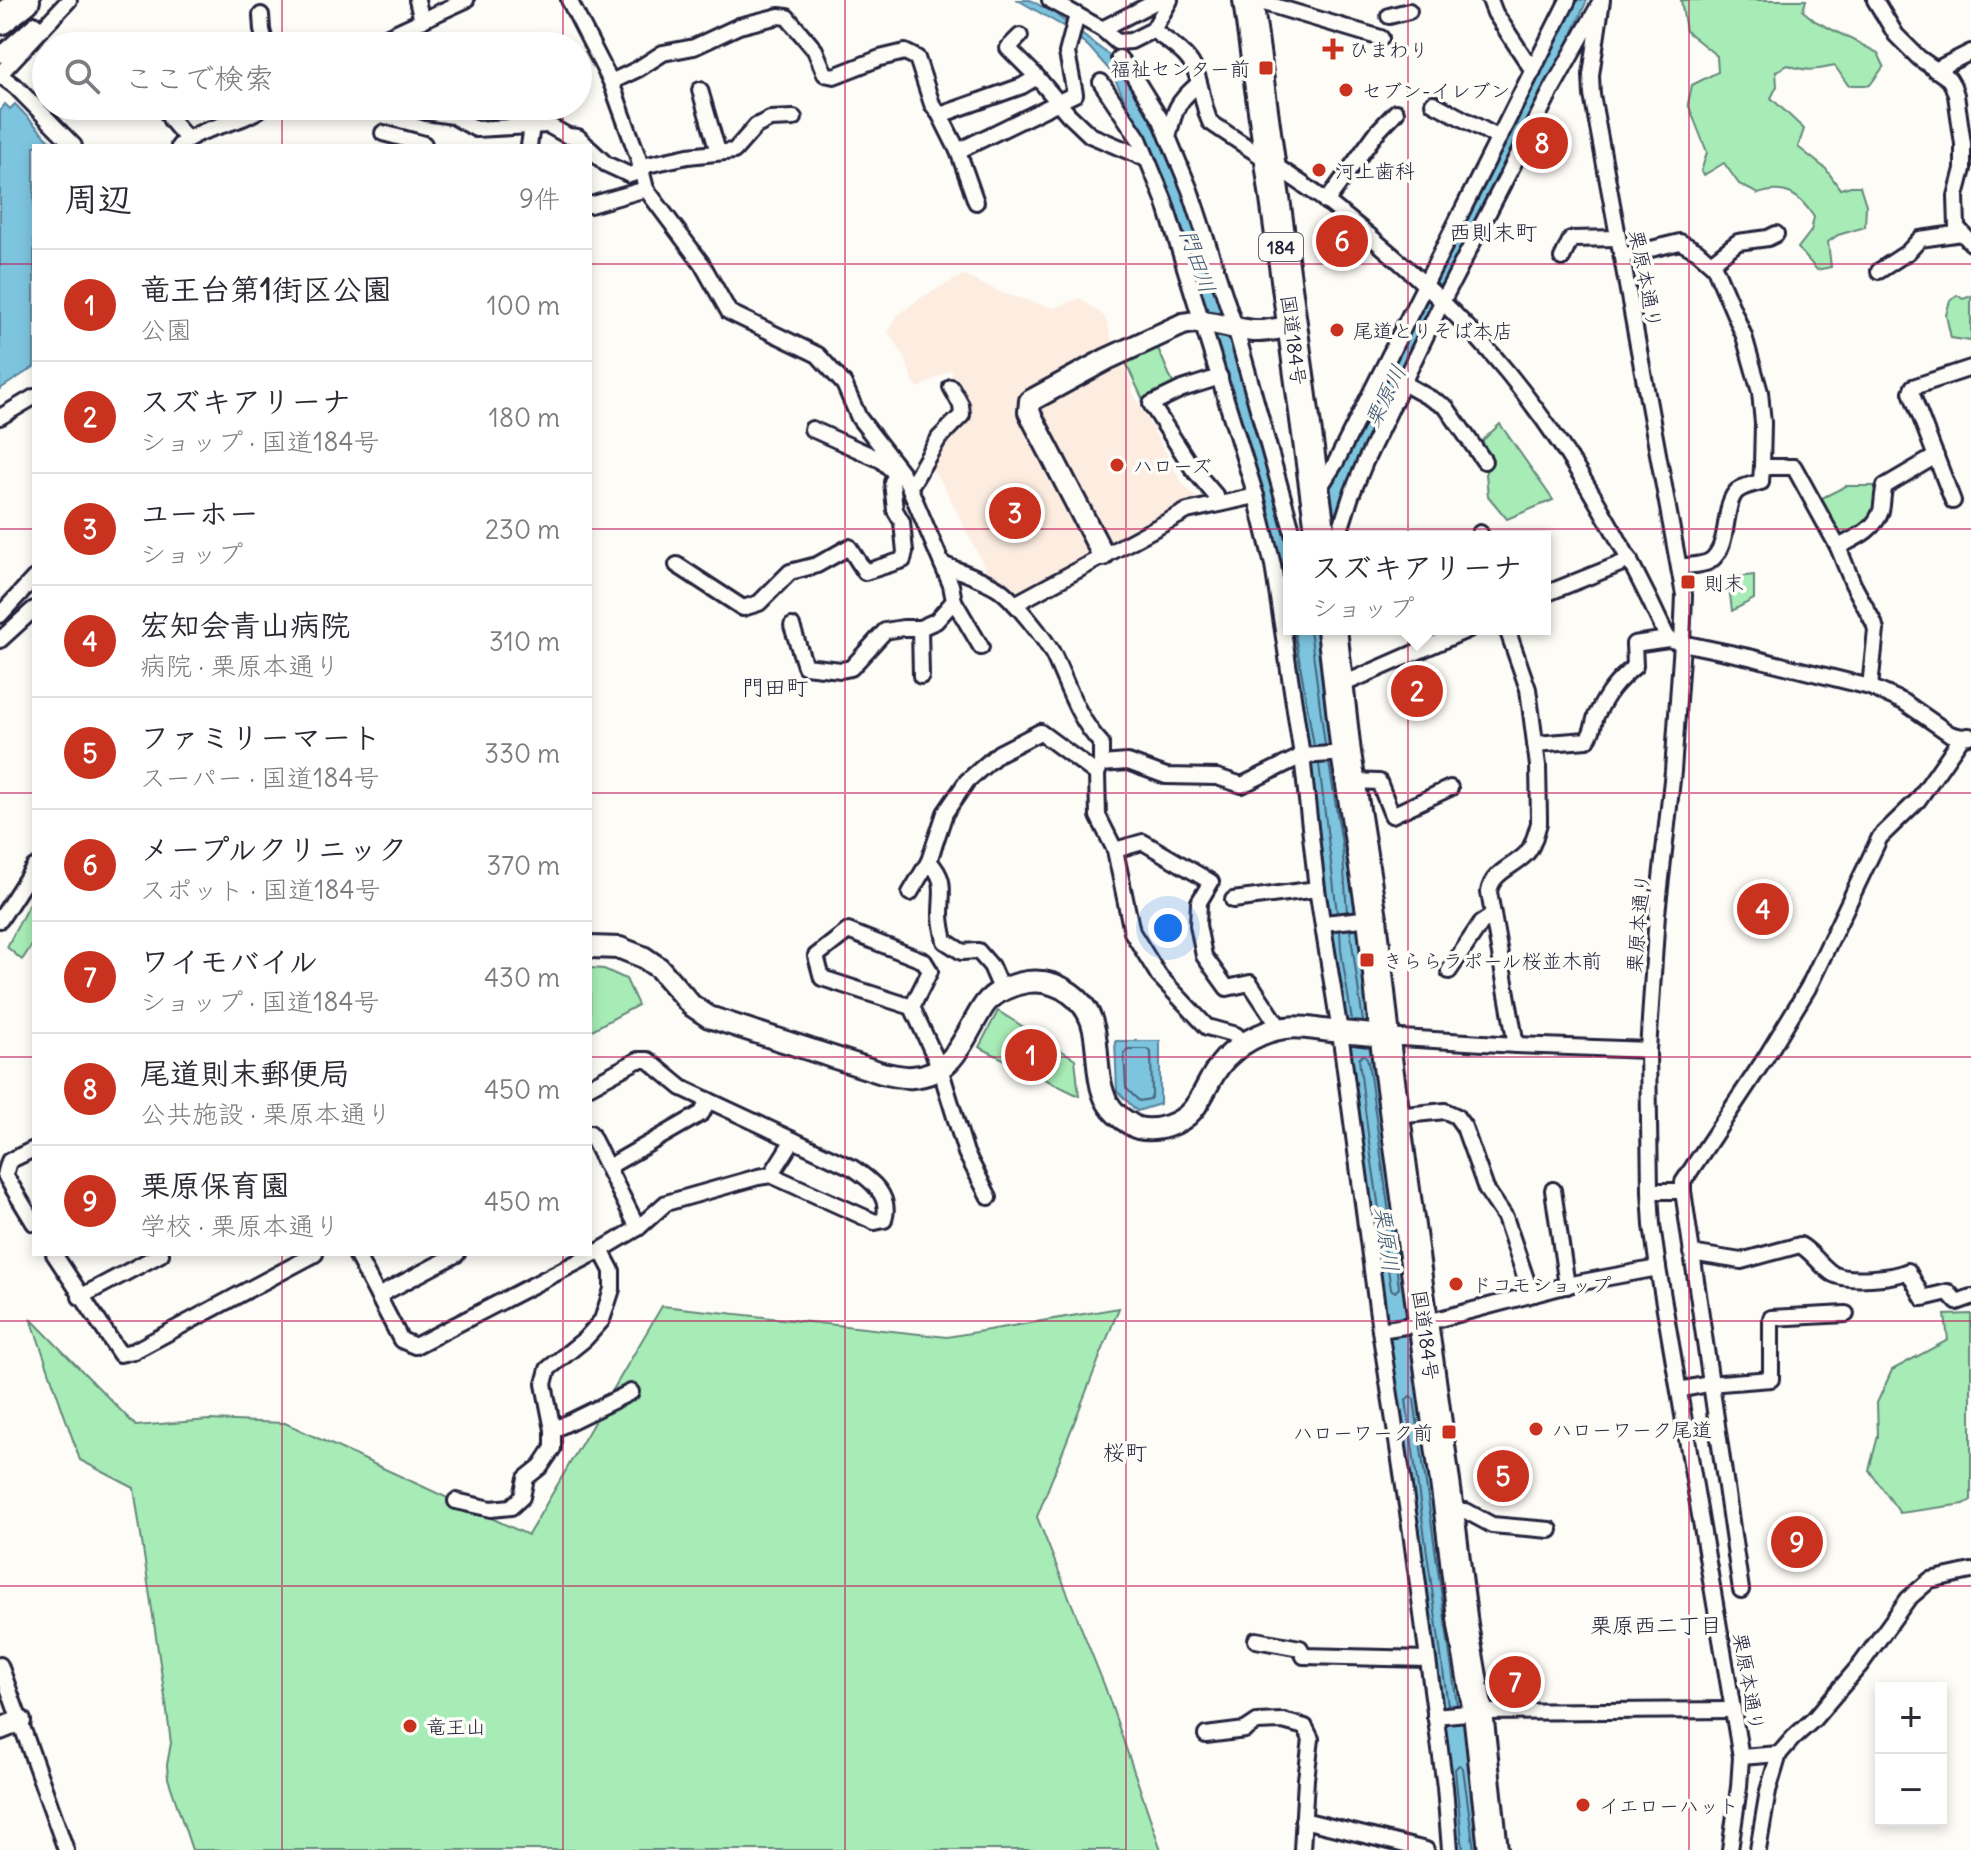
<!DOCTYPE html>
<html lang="ja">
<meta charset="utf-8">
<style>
:root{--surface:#fff;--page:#f2f2f3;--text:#2b2b33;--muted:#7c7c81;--line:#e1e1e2;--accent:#c8321e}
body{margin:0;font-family:Delius,"Klee One",sans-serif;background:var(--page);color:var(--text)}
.controls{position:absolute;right:24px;bottom:24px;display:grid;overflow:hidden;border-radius:0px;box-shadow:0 4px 12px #0003}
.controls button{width:72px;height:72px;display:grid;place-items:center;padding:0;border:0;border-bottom:2px solid var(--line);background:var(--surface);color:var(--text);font:40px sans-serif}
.you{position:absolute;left:1168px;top:928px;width:28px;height:28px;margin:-20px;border:6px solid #fff;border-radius:50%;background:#1a73e8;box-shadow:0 0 0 12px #1a73e833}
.badge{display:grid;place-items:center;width:52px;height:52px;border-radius:50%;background:var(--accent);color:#fff;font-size:26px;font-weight:700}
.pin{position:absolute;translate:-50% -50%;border:4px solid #fff;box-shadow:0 2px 8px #0006}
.popup{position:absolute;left:1283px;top:531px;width:268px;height:104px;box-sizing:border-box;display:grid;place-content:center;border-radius:0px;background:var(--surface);filter:drop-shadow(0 2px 6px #0005);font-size:26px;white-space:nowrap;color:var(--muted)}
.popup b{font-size:30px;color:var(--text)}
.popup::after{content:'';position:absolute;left:50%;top:100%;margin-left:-16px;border:16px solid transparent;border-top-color:var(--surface)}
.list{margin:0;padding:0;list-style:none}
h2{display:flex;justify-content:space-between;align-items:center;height:104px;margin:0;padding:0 32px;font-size:34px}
h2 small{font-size:26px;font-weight:400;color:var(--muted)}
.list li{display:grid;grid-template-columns:52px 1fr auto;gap:24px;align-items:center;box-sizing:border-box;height:112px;padding:0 32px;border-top:2px solid var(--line)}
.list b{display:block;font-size:30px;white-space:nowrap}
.list p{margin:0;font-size:26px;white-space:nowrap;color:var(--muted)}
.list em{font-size:26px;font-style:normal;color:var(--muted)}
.icon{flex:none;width:44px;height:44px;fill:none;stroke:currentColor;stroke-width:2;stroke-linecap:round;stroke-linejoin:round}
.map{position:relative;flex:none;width:1971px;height:1850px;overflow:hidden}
.search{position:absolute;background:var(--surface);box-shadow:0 4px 12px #0003;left:32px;top:32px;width:560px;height:88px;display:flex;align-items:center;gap:20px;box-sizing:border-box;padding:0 28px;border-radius:44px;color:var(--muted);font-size:30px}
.panel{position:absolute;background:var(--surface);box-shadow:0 4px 12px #0003;left:32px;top:144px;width:560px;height:1112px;border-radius:0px}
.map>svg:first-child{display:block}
</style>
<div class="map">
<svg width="1971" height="1850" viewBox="0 0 1971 1850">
<rect width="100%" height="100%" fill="#fdfcf7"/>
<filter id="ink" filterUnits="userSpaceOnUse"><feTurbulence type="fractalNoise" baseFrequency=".0125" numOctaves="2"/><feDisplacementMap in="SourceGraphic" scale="16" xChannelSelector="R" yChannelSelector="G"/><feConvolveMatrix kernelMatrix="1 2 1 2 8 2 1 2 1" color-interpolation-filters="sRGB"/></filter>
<g filter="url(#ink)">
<!-- built -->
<path fill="#fdede1" d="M963 275 1002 293 1054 308 1080 298 1105 317 1113 343 1134 387 1132 391 1183 484 1201 503 1019 598 989 576 942 483 928 464 966 408 951 380 952 372 950 370 919 388 913 381 904 356 888 331 896 317 920 298Z"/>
<!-- green -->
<g fill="#a7ecb7" stroke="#648779" stroke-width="2">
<path d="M1681 0H1806L1803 11 1815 21 1878 53 1884 66 1870 85H1848L1835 66C1816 70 1806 72 1788 65L1776 71 1777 86 1771 98 1804 129 1798 147 1826 169 1840 189 1851 186H1860L1866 205 1865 227 1838 235 1828 242 1831 267 1817 270 1798 248 1811 231 1814 217C1799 194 1785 185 1758 194L1739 184 1724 163 1704 175 1701 172 1707 152 1688 104 1692 85 1718 72 1717 56 1686 31Z"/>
<path d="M1957 295 1963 299 1971 296V341L1951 338 1946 315 1950 300Z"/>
<path d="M1157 346 1175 388 1143 400 1125 361Z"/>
<path d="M1500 424 1553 500 1507 519 1488 496 1483 440Z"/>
<path d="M1846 486H1876C1877 494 1880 505 1876 512 1868 526 1852 534 1839 541L1816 501Z"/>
<path d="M1754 575V599L1732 611 1728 578Z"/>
<path d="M34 894V942L22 960 7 947Z"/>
<path d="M590 968 604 969 626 979 638 1005 590 1031Z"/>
<path d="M998 1011 1075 1059 1079 1096 979 1047Z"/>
<path d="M662 1306 947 1337 1119 1308 1037 1517 1105 1687 1161 1850H192L168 1778 167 1765 171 1743 166 1704 134 1488 80 1460 31 1319 136 1426 209 1420 285 1423 528 1535Z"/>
<path d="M1971 1314V1500L1964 1504 1900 1513 1869 1470 1878 1436 1877 1403 1892 1370 1948 1340 1945 1315Z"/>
</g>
<!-- water -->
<g fill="#7dc4de" stroke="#59839d" stroke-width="2">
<path d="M1018 0H1030L1055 14 1109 55 1129 78 1163 136 1210 265 1289 537V629H1318L1350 843 1356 915 1432 1463 1482 1850H1456L1389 1331 1361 1143 1350 1047 1342 1012 1333 950 1331 927 1322 869 1310 762 1306 750 1270 538 1153 158 1112 73 1089 47 1066 28Z"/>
<path d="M1576 0H1587L1570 39 1546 85 1333 523 1329 537H1317L1329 488 1428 297Z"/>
<path d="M5 104 10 109 15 104 55 146H34V367L0 389V111Z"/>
<path d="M1115 1041H1160V1104L1137 1111 1117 1091Z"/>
</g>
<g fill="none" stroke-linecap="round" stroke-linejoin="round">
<!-- shore -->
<g stroke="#46637c" stroke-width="2">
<path d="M1294 629 1314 746"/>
<path d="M1310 629 1325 745"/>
<path d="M1329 763 1342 844 1347 912"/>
<path d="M1319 764 1337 913"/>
<path d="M1350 929 1363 1022"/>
<path d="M1340 930 1341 950 1352 1021"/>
<path d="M1128 1049H1148L1151 1052 1152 1095 1150 1099 1139 1101 1126 1088 1124 1053Z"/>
<path d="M1363 1055 1366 1056 1368 1061 1395 1257 1399 1288 1395 1292 1391 1289 1369 1142 1359 1059Z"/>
<path d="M1448 1706 1406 1400 1410 1396 1414 1399 1457 1705"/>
<path d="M1463 1850 1455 1769 1459 1765 1463 1768 1474 1850"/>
</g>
<defs>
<g id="street">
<path d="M417 0 422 21"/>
<path d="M569 0 611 82 638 157 646 189 702 264 729 312 818 355 844 384 859 418 902 473 908 484 942 564C959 571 984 579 999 589 1015 601 1045 638 1054 656 1068 686 1078 719 1101 743V764L1097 774 1098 816 1115 850 1132 932 1159 976 1207 1027 1236 1035 1244 1044"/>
<path d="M1050 0 1102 29 1117 42 1131 41 1153 30C1164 39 1180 48 1189 60 1202 77 1201 103 1210 122 1249 149 1289 173 1326 201 1391 251 1456 310 1508 373 1573 453 1625 545 1668 639"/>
<path d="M1490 0 1495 13 1533 71"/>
<path d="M1602 0 1591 75 1592 95 1684 595 1682 643 1673 771 1657 914 1648 1050 1650 1191 1652 1225 1658 1268 1741 1757 1739 1787 1730 1850"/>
<path d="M1875 0 1896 35 1919 58 1949 79 1953 86 1956 95 1963 144V169L1956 196 1957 227 1971 243"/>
<path d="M1248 3H1264L1381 38"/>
<path d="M261 15 262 30 266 46"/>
<path d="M1389 16 1409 11"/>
<path d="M1102 29 1159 0"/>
<path d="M1153 30 1170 0"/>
<path d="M1020 36 1008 48 1037 77 1068 114 1090 135 1147 159"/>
<path d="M374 46 390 35 466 0"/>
<path d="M0 55 35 24"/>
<path d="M1119 58 1133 75 1161 120 1190 190 1235 327 1294 537"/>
<path d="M1935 70 1971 52"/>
<path d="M0 74 69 0"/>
<path d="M0 75 16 87 74 146"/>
<path d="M611 82 638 69 663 53 694 47 739 26 779 16 787 17 815 50 825 74 834 76 880 58 905 52 917 58 932 104 940 115 1022 86 1037 77"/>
<path d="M1101 82 1139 139 1164 200 1256 496 1273 565 1302 756 1317 889 1340 1032 1380 1330 1411 1532 1445 1787 1450 1850"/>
<path d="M700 90 718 152"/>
<path d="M1433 103 1499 138"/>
<path d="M164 106 171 120 187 139"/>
<path d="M407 106 426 112 453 116 476 129 548 125 568 136 578 137 587 146"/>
<path d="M940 115 958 151 976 202"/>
<path d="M383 133 424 144"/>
<path d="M1168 137C1175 109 1176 103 1198 84"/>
<path d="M179 146C204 124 239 126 264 106"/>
<path d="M529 146 532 126"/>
<path d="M590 149 606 164 630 175 641 171 647 165 688 156 734 151 756 126 770 119 794 118"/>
<path d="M958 151 1075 94 1067 53 1077 15"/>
<path d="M1326 202 1377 132 1396 112"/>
<path d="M590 205 646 189"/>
<path d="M1622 256 1680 242 1697 251 1714 266 1744 336 1760 392 1763 423 1762 467H1794L1838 547 1853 584 1874 623 1876 630 1870 687"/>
<path d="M1562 258 1571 239 1618 238"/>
<path d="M1711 263 1738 242 1768 238 1776 234"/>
<path d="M1879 271 1908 252 1920 239 1962 233"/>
<path d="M1403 383 1446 407 1484 461"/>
<path d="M0 417 34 397"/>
<path d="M812 429 881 460 893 471"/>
<path d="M908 484 913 482 939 438 962 415 961 405 951 387"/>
<path d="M1318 490 1336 462 1568 0"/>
<path d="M1953 501 1911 392 1913 387 1971 368"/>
<path d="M1218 504 1216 496 1193 469 1151 404 1182 389 1220 377"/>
<path d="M1480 533V537"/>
<path d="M1338 537 1351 496 1365 462 1442 302 1551 91 1599 5"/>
<path d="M1838 547C1855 538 1874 531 1881 511 1883 503 1882 494 1885 486L1936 456"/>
<path d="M677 565 743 608 759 603 790 572 817 565 849 547 865 572 903 560 905 552 902 522 895 510 892 482 897 474"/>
<path d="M1679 567C1688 565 1702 566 1710 561 1731 547 1722 505 1737 491 1743 486 1753 484 1761 482L1762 467"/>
<path d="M1545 594 1630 560"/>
<path d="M954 601 981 647"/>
<path d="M1015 604 1187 511 1256 496"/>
<path d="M0 615 34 578"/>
<path d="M792 626 805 666 841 670 851 668 885 631 903 628H920L936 621 954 601 951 585 942 564"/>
<path d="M920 628 921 676"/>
<path d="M1507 629 1528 689 1538 766 1539 818V823C1536 833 1533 847 1526 854 1513 867 1492 872 1489 892L1516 1045"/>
<path d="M0 640 34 609"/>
<path d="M1339 686 1469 629"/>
<path d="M1535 744 1587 740C1595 728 1592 727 1596 716 1607 693 1616 682 1635 666L1634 644 1668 639 1682 643 1749 657 1870 687 1904 702 1950 734 1962 737 1969 736"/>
<path d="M1101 764 1128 762 1166 776 1217 777 1242 785 1302 756 1346 753"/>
<path d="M1351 781 1379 782 1392 815 1450 788"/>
<path d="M1115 850 1143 842 1211 882 1199 902 1198 925 1204 956 1227 988 1250 983 1280 1028"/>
<path d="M929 861C947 881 941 890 941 915 941 923 943 932 945 941L962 952 978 951 991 966 1002 991"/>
<path d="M910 893 929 861 945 813 967 781 999 753 1040 732 1097 774"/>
<path d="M1233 900 1317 889"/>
<path d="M0 920 34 867"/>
<path d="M1324 923 1372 918"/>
<path d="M1449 971 1481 923 1493 915"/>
<path d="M912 1007 930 971 924 961 848 931 816 956 822 978 912 1007 940 1068 966 1153 989 1197"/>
<path d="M1385 1037 1516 1045 1648 1050"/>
<path d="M1396 1116 1445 1111 1456 1116 1464 1127 1486 1189 1505 1217 1529 1288 1534 1294"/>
<path d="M590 1133 638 1228"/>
<path d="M34 1149 9 1161 5 1175 34 1223"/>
<path d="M608 1167 702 1113 708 1100"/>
<path d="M771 1175 793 1140"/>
<path d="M1553 1190 1567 1286"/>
<path d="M1650 1191H1683"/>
<path d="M1691 1253 1741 1261 1800 1245C1814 1253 1821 1267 1833 1274 1848 1282 1893 1278 1908 1271L1923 1298 1948 1292 1957 1302 1971 1297"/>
<path d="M54 1254 120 1354 134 1351 315 1254"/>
<path d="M356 1254 401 1340 415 1346 601 1250 638 1228 666 1203 758 1177 771 1175 875 1222 884 1220C892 1196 871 1180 853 1168L682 1088 648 1060H638L590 1086"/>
<path d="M378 1296 457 1254"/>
<path d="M80 1297 161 1254"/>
<path d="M1380 1330 1424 1323 1572 1284 1658 1268"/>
<path d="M1679 1390 1708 1384 1771 1379V1318L1846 1314"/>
<path d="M553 1430 631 1392"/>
<path d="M456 1501 491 1509 511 1507 522 1497 526 1478 541 1466 553 1448V1430L544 1384 548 1369 585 1339 602 1320 612 1289V1271L601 1250"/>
<path d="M1449 1511H1466L1492 1525 1550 1530"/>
<path d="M1741 1590 1683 1191V1182L1766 1057 1808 988 1880 837 1918 800 1962 737"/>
<path d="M1256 1640 1300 1648 1304 1656 1427 1659"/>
<path d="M0 1665 66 1850"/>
<path d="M1435 1716 1478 1712 1733 1710"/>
<path d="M1206 1735 1245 1730 1257 1722 1283 1721 1305 1727 1311 1739 1306 1779 1302 1850"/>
<path d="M1741 1757 1779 1754 1793 1738 1814 1719 1861 1664 1908 1599 1930 1580 1971 1571"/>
<path d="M1303 1820 1426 1850"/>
<path d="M1758 1850 1768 1791 1779 1754"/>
</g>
<g id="secondary">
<path d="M1103 555 1029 412 1030 401 1107 359 1183 324C1208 318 1230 329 1254 331 1266 332 1280 328 1293 326"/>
<path d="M590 947 620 948 643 957 659 968 691 1005 709 1017 882 1073C892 1075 903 1078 912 1077 957 1074 964 1034 985 1004 994 992 1013 984 1027 982 1058 978 1088 999 1094 1030 1101 1064 1092 1101 1127 1122 1131 1124 1134 1127 1138 1128 1147 1130 1159 1129 1168 1126 1204 1114 1202 1083 1225 1059 1234 1050 1248 1040 1260 1035 1291 1021 1311 1030 1343 1032 1357 1034 1371 1034 1385 1037"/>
<path d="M0 1729 20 1721"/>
</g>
<g id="highway">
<path d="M1248 0 1321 537"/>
<path d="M0 20 25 0"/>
<path d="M1332 629 1346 753 1372 918 1388 1066 1449 1511 1463 1625 1478 1712 1493 1850"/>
</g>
</defs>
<!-- street casing -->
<use href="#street" stroke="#22223b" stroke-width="20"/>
<!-- secondary casing -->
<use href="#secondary" stroke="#22223b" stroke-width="26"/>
<!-- highway casing -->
<use href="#highway" stroke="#22223b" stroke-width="34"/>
<!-- street -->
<use href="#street" stroke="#fdfcf7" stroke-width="14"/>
<!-- secondary -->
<use href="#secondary" stroke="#fdfcf7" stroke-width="20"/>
<!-- highway -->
<use href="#highway" stroke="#fdfcf7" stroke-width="28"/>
</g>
</g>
<!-- grid -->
<path fill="none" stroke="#c2185b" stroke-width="2" stroke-opacity="0.55" d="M282 0V46M563 0V46M845 0V1850M1126 0V1850M1408 0V1850M1689 0V1850M282 106V146M563 106V146M0 264H34M590 264H1971M0 529H34M590 529H1971M0 793H34M590 793H1971M0 1057H34M590 1057H1971M282 1254V1850M563 1254V1850M0 1321H1971M0 1586H1971"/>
<!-- markers -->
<g fill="#c8321e" stroke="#fdfcf7" stroke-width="3">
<path d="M1329 37h8v8h8v8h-8v8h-8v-8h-8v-8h8z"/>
<rect x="1258" y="60" width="16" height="16" rx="4"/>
<circle cx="1346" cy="90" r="8"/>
<circle cx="1319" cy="170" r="8"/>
<circle cx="1337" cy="330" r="8"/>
<circle cx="1117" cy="465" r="8"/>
<rect x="1680" y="574" width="16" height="16" rx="4"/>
<rect x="1359" y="952" width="16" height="16" rx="4"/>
<circle cx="1456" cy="1284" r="8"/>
<circle cx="1536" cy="1429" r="8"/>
<rect x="1441" y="1424" width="16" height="16" rx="4"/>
<circle cx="410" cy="1726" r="8"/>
<circle cx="1583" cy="1805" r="8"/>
</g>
<g text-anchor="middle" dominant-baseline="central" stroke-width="7" stroke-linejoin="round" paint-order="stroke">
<!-- shield labels -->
<rect fill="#fdfcf7" stroke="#646373" stroke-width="2" x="1259" y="233" width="44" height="28" rx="6"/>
<g font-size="18" font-weight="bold" fill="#22223b">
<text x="1281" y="247">184</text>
</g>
<!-- poi labels -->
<g font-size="20" fill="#22223b" stroke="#fdfcf7" text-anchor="start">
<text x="1349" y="49">ひまわり</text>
<text x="1250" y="68" text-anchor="end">福祉センター前</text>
<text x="1362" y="90">セブン-イレブン</text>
<text x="1335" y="170">河上歯科</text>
<text x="1353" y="330">尾道とりそば本店</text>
<text x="1133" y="465">ハローズ</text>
<text x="1704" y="582">則末</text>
<text x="1383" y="960">きららラポール桜並木前</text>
<text x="1472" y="1284">ドコモショップ</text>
<text x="1552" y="1429">ハローワーク尾道</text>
<text x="1433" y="1432" text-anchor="end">ハローワーク前</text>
<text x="426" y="1726">竜王山</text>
<text x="1599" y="1805">イエローハット</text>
</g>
<!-- street labels -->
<g font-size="20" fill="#22223b" stroke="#fdfcf7">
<text transform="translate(1646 279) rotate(79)">栗原本通り</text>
<text transform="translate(1294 340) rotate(83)">国道184号</text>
<text transform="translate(1638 923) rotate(-85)">栗原本通り</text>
<text transform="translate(1426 1335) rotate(82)">国道184号</text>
<text transform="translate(1749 1682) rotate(80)">栗原本通り</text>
</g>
<!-- neighbourhood labels -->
<g font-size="22" fill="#22223b" stroke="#fdfcf7">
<text x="1493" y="232">西則末町</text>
<text x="775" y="687">門田町</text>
<text x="1125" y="1452">桜町</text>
<text x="1656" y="1625">栗原西二丁目</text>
</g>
<!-- water labels -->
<g font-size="22" font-style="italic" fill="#425b74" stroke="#fdfcf7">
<text transform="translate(1198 261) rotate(71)">門田川</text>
<text transform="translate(1385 396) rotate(-64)">栗原川</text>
<text transform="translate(1387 1239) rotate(82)">栗原川</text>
</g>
</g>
</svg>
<div class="controls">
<button>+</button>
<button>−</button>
</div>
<div class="you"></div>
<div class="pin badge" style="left:1031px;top:1055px">1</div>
<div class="pin badge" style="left:1417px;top:691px">2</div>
<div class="popup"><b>スズキアリーナ</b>ショップ</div>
<div class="pin badge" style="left:1015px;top:513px">3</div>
<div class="pin badge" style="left:1763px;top:909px">4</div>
<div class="pin badge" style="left:1503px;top:1476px">5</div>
<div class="pin badge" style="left:1342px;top:241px">6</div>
<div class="pin badge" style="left:1515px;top:1682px">7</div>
<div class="pin badge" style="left:1542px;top:143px">8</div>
<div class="pin badge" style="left:1797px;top:1542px">9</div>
<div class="search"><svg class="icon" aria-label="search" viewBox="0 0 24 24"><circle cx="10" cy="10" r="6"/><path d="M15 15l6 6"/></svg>ここで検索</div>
<section class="panel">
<h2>周辺<small>9件</small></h2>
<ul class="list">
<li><span class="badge">1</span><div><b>竜王台第1街区公園</b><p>公園</p></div><em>100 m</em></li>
<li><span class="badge">2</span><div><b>スズキアリーナ</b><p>ショップ · 国道184号</p></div><em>180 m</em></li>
<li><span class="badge">3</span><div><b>ユーホー</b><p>ショップ</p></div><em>230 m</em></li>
<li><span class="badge">4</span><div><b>宏知会青山病院</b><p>病院 · 栗原本通り</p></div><em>310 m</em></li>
<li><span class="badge">5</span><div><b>ファミリーマート</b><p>スーパー · 国道184号</p></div><em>330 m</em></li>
<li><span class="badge">6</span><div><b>メープルクリニック</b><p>スポット · 国道184号</p></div><em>370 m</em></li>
<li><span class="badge">7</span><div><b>ワイモバイル</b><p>ショップ · 国道184号</p></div><em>430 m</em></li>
<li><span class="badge">8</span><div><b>尾道則末郵便局</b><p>公共施設 · 栗原本通り</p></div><em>450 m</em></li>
<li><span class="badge">9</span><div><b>栗原保育園</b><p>学校 · 栗原本通り</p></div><em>450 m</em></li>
</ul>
</section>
</div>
